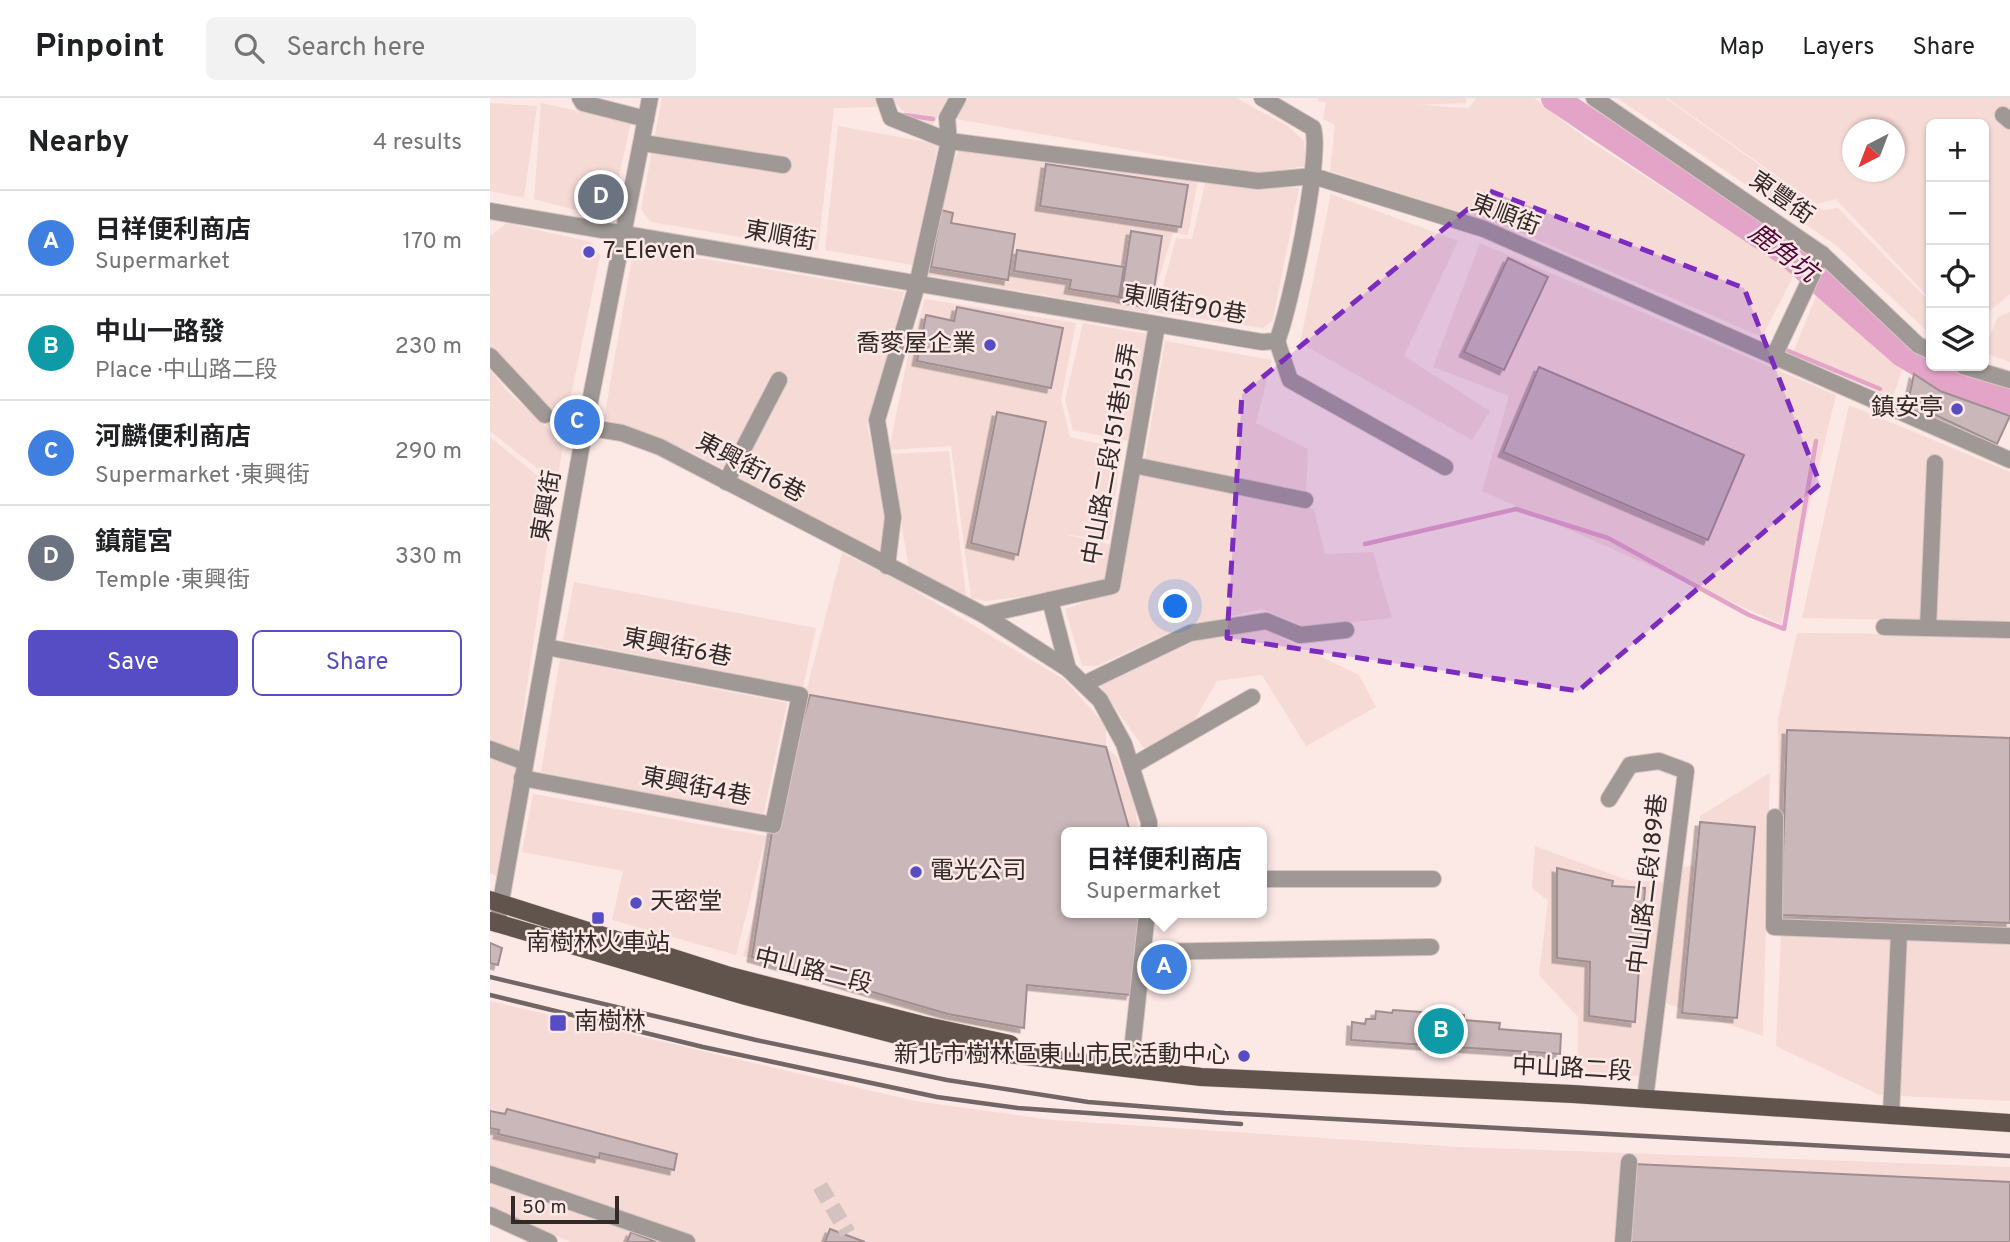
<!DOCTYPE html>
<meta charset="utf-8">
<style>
:root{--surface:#fff;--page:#f2f2f2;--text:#202124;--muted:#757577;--line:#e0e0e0;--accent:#564dc5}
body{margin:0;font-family:Overpass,"Noto Sans TC",sans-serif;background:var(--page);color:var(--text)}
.controls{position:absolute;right:21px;top:21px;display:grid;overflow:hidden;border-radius:10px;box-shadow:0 2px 5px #0004}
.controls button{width:63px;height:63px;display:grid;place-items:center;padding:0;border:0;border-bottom:2px solid var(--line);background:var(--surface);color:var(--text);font:35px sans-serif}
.compass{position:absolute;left:1352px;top:21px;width:63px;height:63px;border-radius:50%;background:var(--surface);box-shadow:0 2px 5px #0004;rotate:222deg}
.scale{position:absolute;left:21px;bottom:18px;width:108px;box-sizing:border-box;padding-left:7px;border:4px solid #312a29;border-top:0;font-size:19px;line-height:24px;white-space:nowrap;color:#312a29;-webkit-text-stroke:5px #fce8e5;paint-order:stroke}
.you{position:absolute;left:686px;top:509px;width:24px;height:24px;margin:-18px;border:5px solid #fff;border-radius:50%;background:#1a73e8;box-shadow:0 0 0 10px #1a73e833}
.badge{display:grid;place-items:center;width:46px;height:46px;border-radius:50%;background:var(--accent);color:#fff;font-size:23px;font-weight:700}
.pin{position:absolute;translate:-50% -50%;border:4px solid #fff;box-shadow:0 2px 7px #0006}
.popup{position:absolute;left:571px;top:729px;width:206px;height:91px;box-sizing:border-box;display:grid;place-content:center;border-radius:10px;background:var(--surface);filter:drop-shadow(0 2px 5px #0005);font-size:23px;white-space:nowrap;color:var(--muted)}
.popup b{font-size:26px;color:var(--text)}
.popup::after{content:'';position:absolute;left:50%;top:100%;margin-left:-14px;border:14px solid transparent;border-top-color:var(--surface)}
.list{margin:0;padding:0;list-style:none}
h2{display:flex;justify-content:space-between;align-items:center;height:91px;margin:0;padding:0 28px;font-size:30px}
h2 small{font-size:23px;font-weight:400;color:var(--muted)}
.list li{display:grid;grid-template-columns:46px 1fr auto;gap:21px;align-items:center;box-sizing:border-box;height:105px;padding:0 28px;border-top:2px solid var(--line)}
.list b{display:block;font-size:26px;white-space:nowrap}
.list p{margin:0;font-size:23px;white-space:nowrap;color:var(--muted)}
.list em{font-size:23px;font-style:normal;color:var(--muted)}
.actions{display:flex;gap:14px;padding:21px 28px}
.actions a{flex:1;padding:16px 0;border:2px solid var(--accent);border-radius:10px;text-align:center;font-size:24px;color:var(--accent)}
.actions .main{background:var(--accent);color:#fff}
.icon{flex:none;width:38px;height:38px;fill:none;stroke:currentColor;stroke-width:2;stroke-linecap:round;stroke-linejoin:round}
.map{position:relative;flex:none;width:1520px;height:1144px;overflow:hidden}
header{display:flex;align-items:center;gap:42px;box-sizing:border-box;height:98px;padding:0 35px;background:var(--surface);border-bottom:2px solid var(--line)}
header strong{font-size:33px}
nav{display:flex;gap:38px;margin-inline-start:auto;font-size:24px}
.search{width:490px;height:63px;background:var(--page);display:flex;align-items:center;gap:18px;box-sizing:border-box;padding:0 24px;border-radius:10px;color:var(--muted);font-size:26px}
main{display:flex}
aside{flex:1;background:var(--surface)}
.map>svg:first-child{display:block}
</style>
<header>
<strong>Pinpoint</strong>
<div class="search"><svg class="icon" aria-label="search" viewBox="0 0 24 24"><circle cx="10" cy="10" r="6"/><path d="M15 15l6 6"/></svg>Search here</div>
<nav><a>Map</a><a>Layers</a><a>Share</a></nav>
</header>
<main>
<aside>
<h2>Nearby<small>4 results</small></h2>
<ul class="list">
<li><span class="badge" style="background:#3f7fe0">A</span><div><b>日祥便利商店</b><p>Supermarket</p></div><em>170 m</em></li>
<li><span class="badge" style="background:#0f9aa8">B</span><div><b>中山一路發</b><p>Place · 中山路二段</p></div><em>230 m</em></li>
<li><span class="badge" style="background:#3f7fe0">C</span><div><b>河麟便利商店</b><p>Supermarket · 東興街</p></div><em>290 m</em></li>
<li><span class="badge" style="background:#6b7280">D</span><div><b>鎮龍宮</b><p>Temple · 東興街</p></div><em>330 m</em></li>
</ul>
<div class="actions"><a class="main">Save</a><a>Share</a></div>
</aside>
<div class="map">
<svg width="1520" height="1144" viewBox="0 0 1520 1144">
<defs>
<filter id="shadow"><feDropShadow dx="-4.5" dy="4.5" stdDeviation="0" flood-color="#0004"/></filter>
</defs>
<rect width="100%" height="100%" fill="#fce8e5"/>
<!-- built -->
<g fill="#f6dad6" fill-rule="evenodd">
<path d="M172 0H388L390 9 344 10 328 152 161 124 151 111Z"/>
<path d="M401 0H457L443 27 412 12Z"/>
<path d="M478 0H746L798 28 814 43 816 68 767 75 467 21Z"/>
<path d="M828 0H976V5L928 7 979 10 986 0H1044L1095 40 1305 175 1272 239 1024 132 840 73 845 27 833 21 836 4 828 3Z"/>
<path d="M1127 0H1175L1333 112 1348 110 1441 205V237L1346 147Z"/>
<path d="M1177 0H1520V196L1494 218V26H1441V202L1346 101 1327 106ZM1363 32H1405V74H1363Z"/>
<path d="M0 5 47 8 34 100 0 93Z"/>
<path d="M51 5 141 24 125 95H102L101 116 44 101Z"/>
<path d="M348 28 448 46 423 167 335 152Z"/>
<path d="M470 52 708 81 698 137 683 135 658 215 437 177 463 63Z"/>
<path d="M715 85 809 90 783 222 773 230 666 214 686 140 702 141Z"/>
<path d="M841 96 968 143 914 258 1000 313 982 342 810 245Z"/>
<path d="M17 125 101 144 110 158 77 317 53 312 0 251V138Z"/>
<path d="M990 145 1346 297 1291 526 992 393 1019 298 943 269Z"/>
<path d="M154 151 414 194 388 299 377 326 396 418 390 454 200 353 114 321 142 160Z"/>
<path d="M1328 193 1413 269 1403 299 1303 255Z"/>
<path d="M435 201 586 225 571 301 580 339 632 351 619 442 572 436 623 447 614 483 545 497 495 503 481 500 461 348 399 352 417 263Z"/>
<path d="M1520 214V264L1494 255V252L1508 219Z"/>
<path d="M593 225 657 236 638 343 583 332 575 302Z"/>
<path d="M675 243 782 262 766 325 818 351 816 393 655 361Z"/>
<path d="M0 272 18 294 73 345 67 386 0 333Z"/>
<path d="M1359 307 1520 374V524L1312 520Z"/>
<path d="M0 339 65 392 10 779 0 775Z"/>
<path d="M459 353 476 498 419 470 399 356Z"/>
<path d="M650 377 824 411 835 456 883 454 902 520 815 529 772 511 687 531 607 568H592L575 511 630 492Z"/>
<path d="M352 455 409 483 575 582 616 628V649L627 659 646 711 647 734H576V815H646L640 897 537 887 525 936 443 917 253 858 320 598 317 590Z"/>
<path d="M84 484 326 530 313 589 73 542Z"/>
<path d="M775 532 869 577 886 609 816 648 772 577 727 583 701 628 655 652 610 588 712 539Z"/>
<path d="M1307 535 1520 537V830L1289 820 1288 621Z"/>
<path d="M70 561 297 605 273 719 51 674Z"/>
<path d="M1280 675 1273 938 1172 904 1184 771 1205 767 1210 718Z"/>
<path d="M43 696 276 738 246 857 122 822 133 773 32 754Z"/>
<path d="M1045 748 1137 782 1175 784 1151 978 1088 973V919L1049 877 1058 803 1042 790Z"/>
<path d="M1291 837 1520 845V1003L1390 997 1286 948Z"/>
<path d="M0 903 425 1003 563 1022 970 1049 1520 1069V1144H80L0 1107Z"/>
</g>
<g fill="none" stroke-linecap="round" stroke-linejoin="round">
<!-- stream -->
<g stroke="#e3a4c7" stroke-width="4.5">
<path d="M414 17 443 21"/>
<path d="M1296 252 1390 291"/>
<path d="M875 446 1026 411 1118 440 1259 517 1294 531 1326 343"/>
</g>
<!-- river -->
<path stroke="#e3a4c7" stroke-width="26" d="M1064 0 1299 157 1411 255 1456 282 1520 304"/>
</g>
<!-- building -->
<g fill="#cab7ba" stroke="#a08e91" stroke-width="2" filter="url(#shadow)">
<path d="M556 66 698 87 691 129 550 108Z"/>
<path d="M103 92 119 95 120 103 111 111 101 108Z"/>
<path d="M451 112 463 115 461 125 525 136 518 182 441 169Z"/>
<path d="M641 133 672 138 662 205 631 200Z"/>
<path d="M527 152 634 169 629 199 579 191 581 182 524 173Z"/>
<path d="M1018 160 1058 179 1014 272 974 254Z"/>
<path d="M467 209 573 230 561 290 427 263 436 217 464 223Z"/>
<path d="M1049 269 1254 357 1218 442 1013 354Z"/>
<path d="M1424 276 1450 293 1520 318 1507 346 1418 304Z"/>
<path d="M507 314 556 324 528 457 481 445Z"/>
<path d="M320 597 616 649 640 734H576V815H657L653 854 640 897 537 887 534 930 458 916 262 859 283 727Z"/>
<path d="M1297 632 1520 640V825L1291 817Z"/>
<path d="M1210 724 1265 729 1247 920 1192 915Z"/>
<path d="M1067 770 1123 783 1122 788 1155 790 1145 924 1099 918 1100 864 1067 860Z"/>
<path d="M0 845 12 850 8 867 0 865Z"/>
<path d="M903 912 974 917V922L1010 925 1009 931 1071 936 1070 956 861 942 862 924 875 926 876 921H885L886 913 902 915Z"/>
<path d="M17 1011 187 1056 184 1072 110 1055 109 1060 8 1036 9 1032 0 1030V1013L15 1016Z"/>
<path d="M1144 1066 1520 1084V1144H1140Z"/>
<path d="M340 1131 375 1144H335Z"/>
<path d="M141 1134 166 1144H137Z"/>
</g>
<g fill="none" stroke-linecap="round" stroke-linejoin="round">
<!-- minor-tunnel -->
<path stroke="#d3c2bf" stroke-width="16" stroke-dasharray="16 8" stroke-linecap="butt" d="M330 1088 358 1135"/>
<defs>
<g id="minor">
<path d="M90 0 93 5 156 21"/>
<path d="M394 0 401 20 459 43 768 83 823 78 994 131 1520 362"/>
<path d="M1104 0 1332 156 1428 247 1441 253"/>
<path d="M1513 17 1520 23"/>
<path d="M153 45 293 67"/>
<path d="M0 113 772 244 787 243C800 211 832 59 823 30L772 0"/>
<path d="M787 243 800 282 955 369"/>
<path d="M0 258 55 317"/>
<path d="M1284 258 1332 156"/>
<path d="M1473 268 1520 282"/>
<path d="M96 329 132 335 170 349 494 517 578 571 610 602 634 646 659 724V734"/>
<path d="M643 367 815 402"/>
<path d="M236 384 289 282"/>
<path d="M397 468 403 419 387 322 427 187 459 43 457 20 468 0"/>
<path d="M560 502 578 571"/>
<path d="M494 517 622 488 667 227"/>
<path d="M1394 529 1520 532"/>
<path d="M1438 530 1445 365"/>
<path d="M594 586 700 535 776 523 810 537 856 532"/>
<path d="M0 651 35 664"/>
<path d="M642 668 762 599"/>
<path d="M32 680 283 727 310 597 56 549"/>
<path d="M1119 701 1140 667 1169 663 1196 673 1155 1001"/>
<path d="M1285 719 1284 829 1520 838"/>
<path d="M772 781H943"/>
<path d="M7 826 94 334 160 0"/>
<path d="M653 854 941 849"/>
<path d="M640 971 657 815"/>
<path d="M1401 1018 1409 835"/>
<path d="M0 1076 197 1144"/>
<path d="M0 1117 59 1144"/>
<path d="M1133 1144 1139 1064"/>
</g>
<g id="major">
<path d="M0 802 240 878 432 927 520 946"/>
<path d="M0 823 256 898 450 948 711 979 1083 996 1520 1025"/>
</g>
</defs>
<!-- minor casing -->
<use href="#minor" stroke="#d7c6c3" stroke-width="18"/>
<!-- major casing -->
<use href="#major" stroke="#d7c6c3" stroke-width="19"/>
<!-- minor -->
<use href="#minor" stroke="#9f9895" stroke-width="16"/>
<!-- major -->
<use href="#major" stroke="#60544d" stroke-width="18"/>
<!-- rail -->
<g stroke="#716665" stroke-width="4.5">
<path d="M0 879 266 942 457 982 598 1004 735 1015 1520 1058"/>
<path d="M0 897 213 949 447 999 528 1010 751 1026"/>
</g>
</g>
<!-- marked area -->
<path fill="#7b2cbf" fill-opacity="0.2" stroke="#7b2cbf" stroke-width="5" stroke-dasharray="14 9" stroke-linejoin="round" d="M1000 93 1254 190 1330 386 1088 593 737 540 752 296Z"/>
<!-- markers -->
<g fill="#564dc5" stroke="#fce8e5" stroke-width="2.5">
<circle cx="99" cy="154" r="7"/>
<circle cx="500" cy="247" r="7"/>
<circle cx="1467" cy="311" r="7"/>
<circle cx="426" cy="774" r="7"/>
<circle cx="146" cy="805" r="7"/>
<rect x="101" y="813" width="14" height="14" rx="3.5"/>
<rect x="59" y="916" width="18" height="18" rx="3.5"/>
<circle cx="754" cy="958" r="7"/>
</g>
<g text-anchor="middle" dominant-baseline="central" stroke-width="5" stroke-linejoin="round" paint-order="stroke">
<!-- street labels -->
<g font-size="24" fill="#312a29" stroke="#fce8e5">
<text transform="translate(1291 101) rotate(35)">東豐街</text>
<text transform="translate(1015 118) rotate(21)">東順街</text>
<text transform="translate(290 139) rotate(10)">東順街</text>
<text transform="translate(694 208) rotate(10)">東順街90巷</text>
<text transform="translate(622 356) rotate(-80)">中山路二段151巷15弄</text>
<text transform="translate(260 371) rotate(28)">東興街16巷</text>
<text transform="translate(58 408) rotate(-80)">東興街</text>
<text transform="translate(187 551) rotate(11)">東興街6巷</text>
<text transform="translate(206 690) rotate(11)">東興街4巷</text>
<text transform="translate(1159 786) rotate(-83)">中山路二段189巷</text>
<text transform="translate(323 874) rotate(14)">中山路二段</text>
<text transform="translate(1082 972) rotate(3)">中山路二段</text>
</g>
<!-- poi labels -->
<g font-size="24" fill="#312a29" stroke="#fce8e5" text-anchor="start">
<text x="113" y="154">7-Eleven</text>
<text x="486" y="247" text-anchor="end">喬麥屋企業</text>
<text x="1453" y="311" text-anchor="end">鎮安亭</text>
<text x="440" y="774">電光公司</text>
<text x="160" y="805">天密堂</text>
<text x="108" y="846" text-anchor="middle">南樹林火車站</text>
<text x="84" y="925">南樹林</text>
<text x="740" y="958" text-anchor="end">新北市樹林區東山市民活動中心</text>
</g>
<!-- water labels -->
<g font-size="26" font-style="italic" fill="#50073a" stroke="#fce8e5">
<text transform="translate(1292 156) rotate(37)">鹿角坑</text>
</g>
</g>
</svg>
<div class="controls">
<button>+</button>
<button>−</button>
<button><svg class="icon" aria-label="locate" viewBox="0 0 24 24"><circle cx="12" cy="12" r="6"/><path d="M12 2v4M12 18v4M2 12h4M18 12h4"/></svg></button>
<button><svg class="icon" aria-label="layers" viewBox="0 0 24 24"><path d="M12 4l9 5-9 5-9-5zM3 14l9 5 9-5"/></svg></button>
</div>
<svg class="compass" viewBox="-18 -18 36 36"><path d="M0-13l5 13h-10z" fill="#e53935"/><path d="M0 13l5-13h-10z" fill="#757577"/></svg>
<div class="scale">50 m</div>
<div class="you"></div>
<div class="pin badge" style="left:674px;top:869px;background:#3f7fe0">A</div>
<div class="popup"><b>日祥便利商店</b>Supermarket</div>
<div class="pin badge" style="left:951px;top:933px;background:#0f9aa8">B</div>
<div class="pin badge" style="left:87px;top:324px;background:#3f7fe0">C</div>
<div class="pin badge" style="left:111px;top:99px;background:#6b7280">D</div>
</div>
</main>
